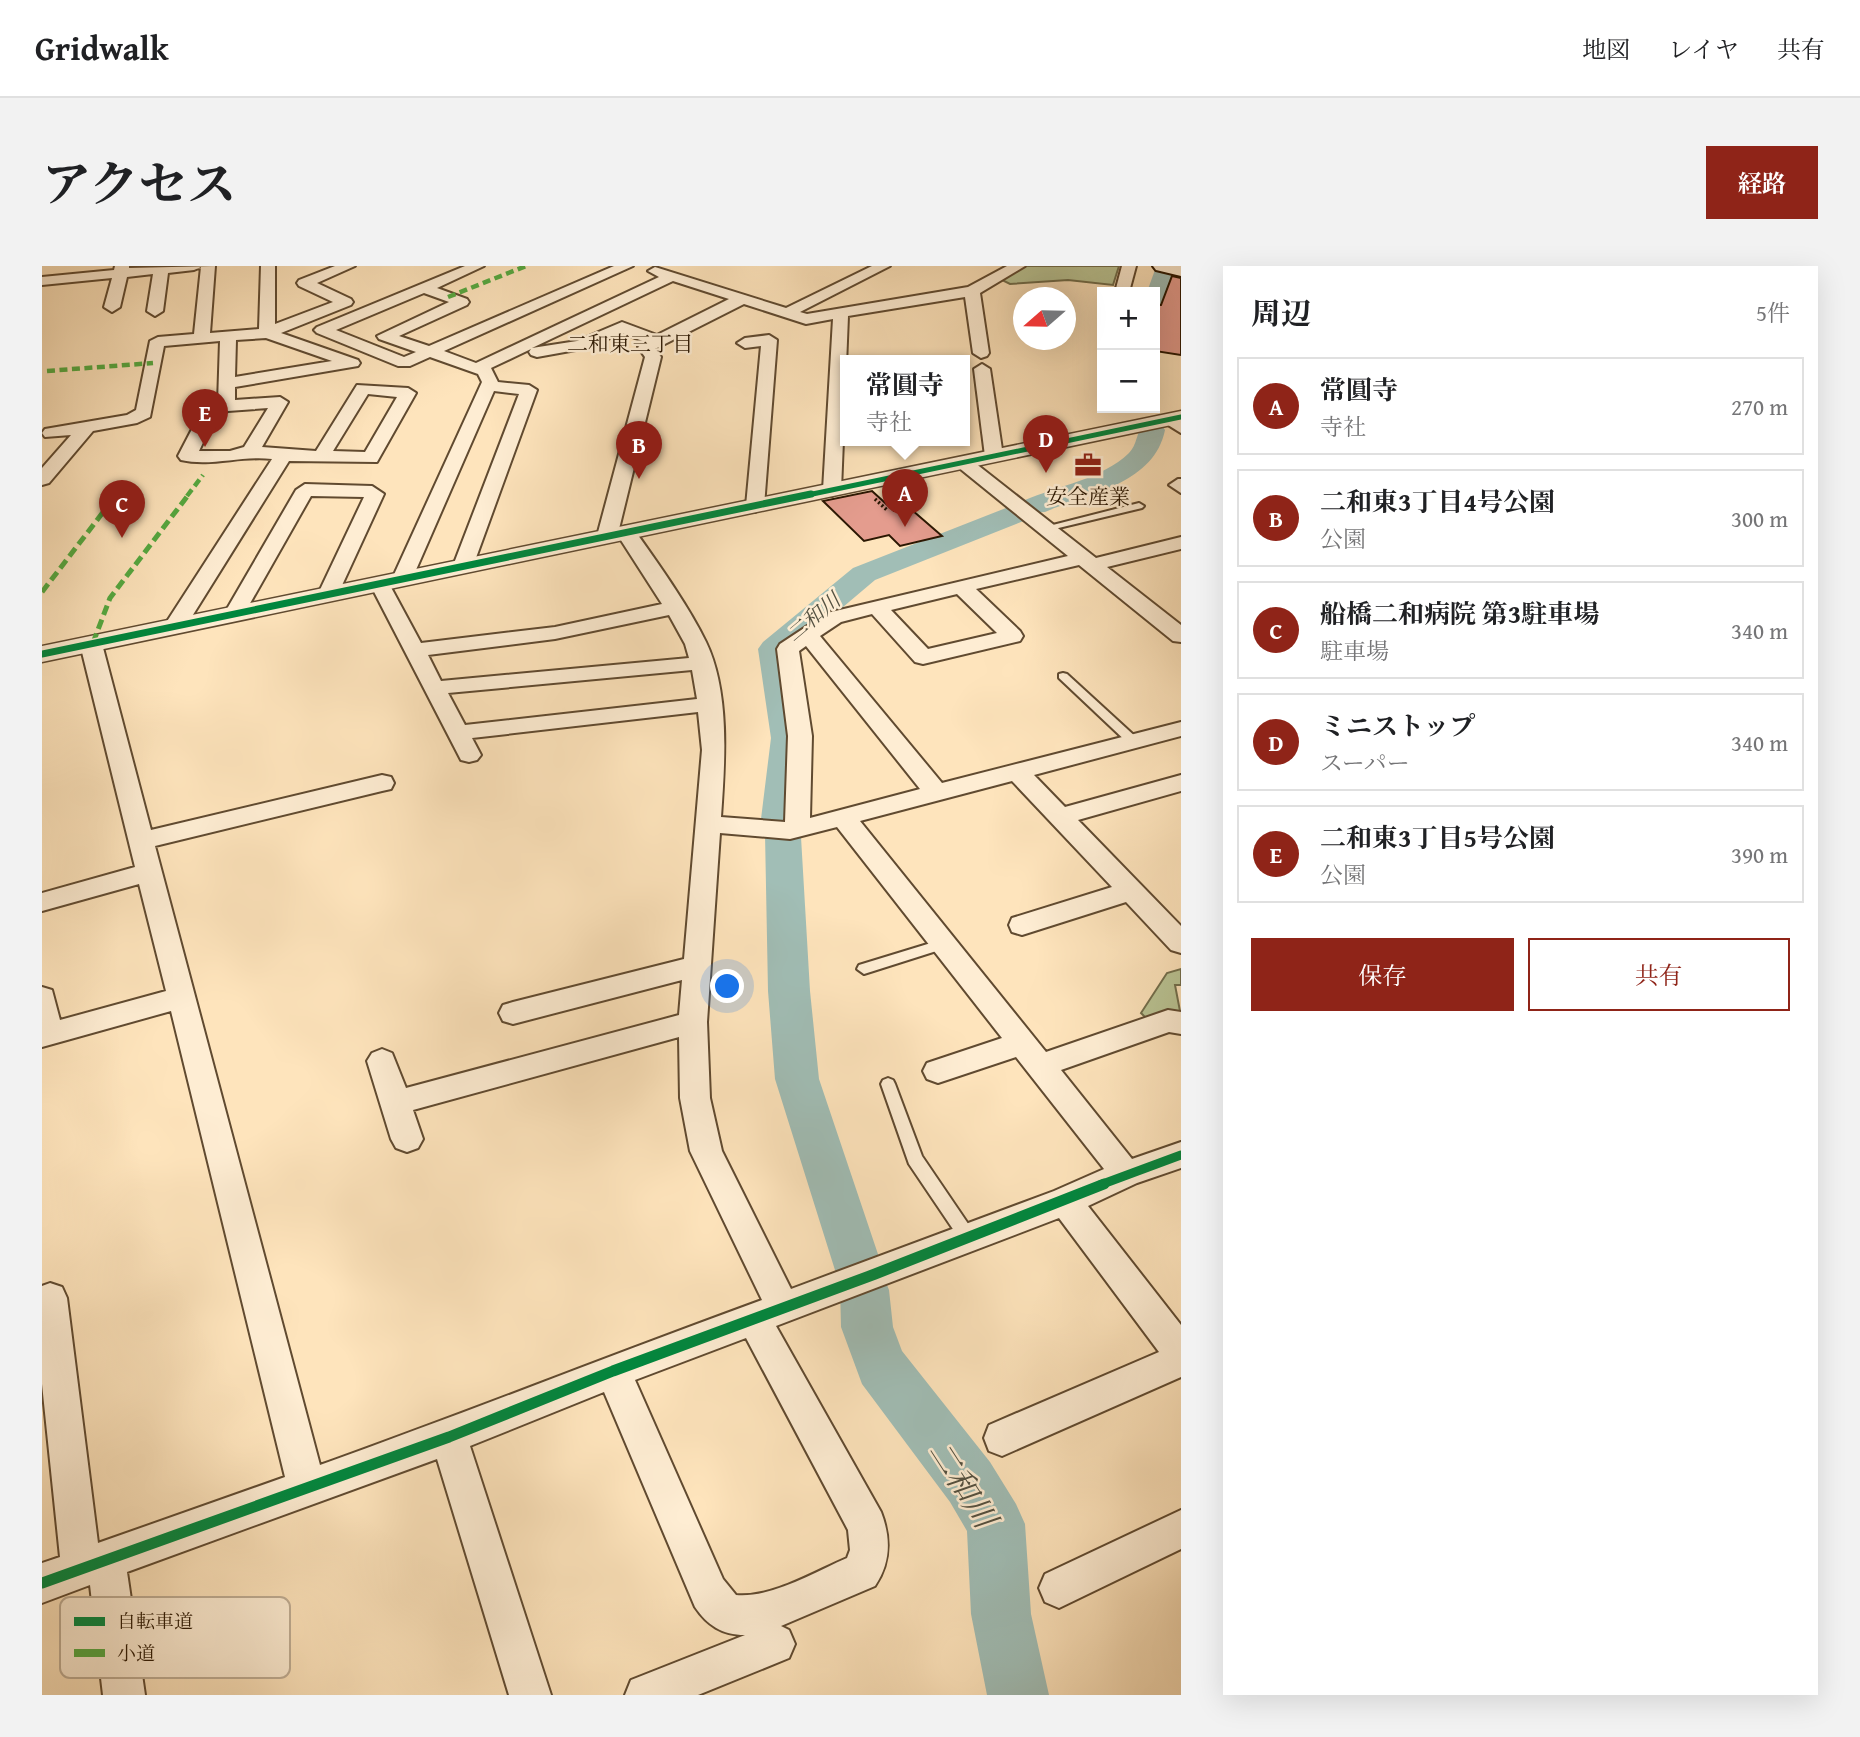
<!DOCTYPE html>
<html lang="ja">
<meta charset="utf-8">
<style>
:root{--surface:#fff;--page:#f2f2f2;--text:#202124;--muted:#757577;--line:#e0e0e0;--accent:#8f2418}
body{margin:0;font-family:"Gentium Book Plus","Noto Serif JP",serif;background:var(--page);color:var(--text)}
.controls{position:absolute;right:21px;top:21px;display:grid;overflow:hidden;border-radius:0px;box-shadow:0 7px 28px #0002}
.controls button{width:63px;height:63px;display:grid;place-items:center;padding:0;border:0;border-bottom:2px solid var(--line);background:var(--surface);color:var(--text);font:35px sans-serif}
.compass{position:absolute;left:971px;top:21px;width:63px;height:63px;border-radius:50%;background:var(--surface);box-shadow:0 7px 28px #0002;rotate:250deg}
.you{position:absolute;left:686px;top:721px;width:24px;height:24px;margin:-18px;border:5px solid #fff;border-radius:50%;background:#1a73e8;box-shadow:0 0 0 10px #1a73e833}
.badge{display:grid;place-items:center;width:46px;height:46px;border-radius:50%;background:var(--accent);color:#fff;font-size:23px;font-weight:700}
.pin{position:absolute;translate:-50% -58px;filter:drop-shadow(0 2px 4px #0008)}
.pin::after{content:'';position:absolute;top:37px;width:24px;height:21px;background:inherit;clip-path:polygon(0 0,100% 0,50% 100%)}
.popup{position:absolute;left:798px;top:89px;width:130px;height:91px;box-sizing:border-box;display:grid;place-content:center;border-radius:0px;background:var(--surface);filter:drop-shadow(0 2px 5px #0005);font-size:23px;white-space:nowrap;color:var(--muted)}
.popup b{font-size:26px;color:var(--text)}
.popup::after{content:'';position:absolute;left:50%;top:100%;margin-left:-14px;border:14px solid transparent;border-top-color:var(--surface)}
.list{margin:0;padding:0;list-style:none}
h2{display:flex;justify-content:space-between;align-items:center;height:91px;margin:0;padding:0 28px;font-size:30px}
h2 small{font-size:23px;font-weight:400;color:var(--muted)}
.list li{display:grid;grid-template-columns:46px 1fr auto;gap:21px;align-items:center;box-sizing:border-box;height:98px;margin:0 14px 14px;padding:0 14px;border:2px solid var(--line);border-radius:0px}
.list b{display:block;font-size:26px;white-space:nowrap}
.list p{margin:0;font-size:23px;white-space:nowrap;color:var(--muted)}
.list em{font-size:23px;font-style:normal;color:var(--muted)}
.actions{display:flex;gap:14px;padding:21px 28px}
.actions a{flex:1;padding:16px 0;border:2px solid var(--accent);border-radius:0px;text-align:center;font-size:24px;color:var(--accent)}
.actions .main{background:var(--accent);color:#fff}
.map{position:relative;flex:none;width:1139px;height:1429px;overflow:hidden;border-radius:0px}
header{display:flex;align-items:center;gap:42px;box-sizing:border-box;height:98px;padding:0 35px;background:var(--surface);border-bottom:2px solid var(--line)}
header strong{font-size:33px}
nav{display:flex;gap:38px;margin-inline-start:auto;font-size:24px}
.intro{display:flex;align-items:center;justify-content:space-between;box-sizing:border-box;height:168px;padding:0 42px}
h1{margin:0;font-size:49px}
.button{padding:18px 32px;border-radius:0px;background:var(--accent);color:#fff;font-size:24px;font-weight:700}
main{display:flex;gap:42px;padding:0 42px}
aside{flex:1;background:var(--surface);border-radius:0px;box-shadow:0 7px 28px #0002}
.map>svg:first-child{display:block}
</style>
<header>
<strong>Gridwalk</strong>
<nav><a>地図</a><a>レイヤ</a><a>共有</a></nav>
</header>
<div class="intro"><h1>アクセス</h1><a class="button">経路</a></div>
<main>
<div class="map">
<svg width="1139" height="1429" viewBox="0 0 1139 1429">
<rect width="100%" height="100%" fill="#fee4bc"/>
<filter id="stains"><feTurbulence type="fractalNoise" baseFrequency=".00286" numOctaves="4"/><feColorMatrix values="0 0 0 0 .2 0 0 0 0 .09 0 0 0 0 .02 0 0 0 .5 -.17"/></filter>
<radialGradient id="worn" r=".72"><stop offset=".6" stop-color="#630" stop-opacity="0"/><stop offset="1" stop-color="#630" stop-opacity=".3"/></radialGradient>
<!-- green -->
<g fill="#bac595" stroke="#726e4c" stroke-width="2">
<path d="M982 0H1077L1071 19 1026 14 968 18 958 13Z"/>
<path d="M1139 703V719H1133L1138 745 1106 754 1099 747 1125 707Z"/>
</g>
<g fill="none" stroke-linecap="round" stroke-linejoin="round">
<!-- river -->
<g fill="#a1beb6" fill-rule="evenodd">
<path d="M1124 0 1133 6 1121 44 1113 46V26H1105L1114 1Z"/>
<path d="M1110 156 1119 158 1123 164C1112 218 1047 227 1003 246L988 247 984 254 833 314 749 385 765 472 754 563 759 571 768 725 777 813 842 1006 841 1009 847 1024 851 1061 860 1085 948 1196 974 1238 983 1258 989 1348 1007 1429H945L929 1348 925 1265 908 1236 820 1118 799 1061 798 1020 733 813 726 725 723 568 718 561 729 472 716 383 721 376 811 302 964 242 979 241 983 234C1016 220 1060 213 1087 187 1095 179 1094 168 1101 158Z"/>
</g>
</g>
<!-- building -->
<g fill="#e49c8e" stroke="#2b1702" stroke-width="2">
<path d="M1130 10 1139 12V89L1113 85V49L1117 39H1119Z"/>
<path d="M830 225 852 245 870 244 900 270 858 280 847 269 822 275 781 235Z"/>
</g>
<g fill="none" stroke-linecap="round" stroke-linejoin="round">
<defs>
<g id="service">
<path d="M1097 237 1102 240 1100 242 1004 265 999 262Z"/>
<path d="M1021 407 1025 408 1096 473V479H1088L1017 412V408Z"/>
<path d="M902 673 909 678 907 681 822 708 815 703 817 699Z"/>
<path d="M846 812 851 814 853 818 880 890 933 968 935 973 933 978 927 980 921 978 867 898 839 818 841 814Z"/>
</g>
<g id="minor">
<path d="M73 0H87V2L173 0 168 67 217 63 219 0H233V58L291 36 257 20 255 17 257 14 293 0H313L275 17 309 33 311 36 309 39 239 67 316 94 318 97 316 100 193 121V134L238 131 246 136 220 181 274 185 315 119 366 122 374 127 335 196 247 195 144 360 140 364H126L122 360 230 193C200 189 169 201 139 194L136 190 161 142 176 137 178 75 122 80 108 151 95 157 51 165 7 217 0 219V202L29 169 3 171 0 167 3 163 85 149 94 144 108 75 116 71 152 68 159 1 152 4 126 7 121 45 113 50 105 45 111 8 85 11 78 41 70 46 62 41 70 12 0 19V11L72 4ZM224 72 290 95 193 111 194 74ZM326 128 355 131 323 186 291 185ZM226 142 202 181 188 185H157L174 149 186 145Z"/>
<path d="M423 0H442L395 22 425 33 427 36 425 39 357 70 387 80 572 0H591L402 85 434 97 617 11 606 5 613 1 744 42 830 0H848L758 46 765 48 926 21 965 0H983L938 27 947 87 945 90 939 92 931 87 923 31 806 50 799 224 790 230 781 224 791 53 764 58 702 38 613 83 619 91 577 263 584 260 591 262C615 296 646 339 664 376 688 426 683 495 679 551L743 556 746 470 735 383 738 378 785 347 1026 290 916 201 913 197 916 193H928L1054 292 1139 271V283L1065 301 1139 359V376L1131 375 1037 299 934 323 978 365 981 370 978 375 881 398 873 396 830 348 799 356 778 370 900 517 1139 456V470L992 509 1023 541 1139 509V525L1036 554 1139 660V687L1129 684 1084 636 980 669 970 666 967 659 970 652 1070 621 970 515 818 555 1004 786 1126 744 1139 746V768L1127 766 1019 804 1090 893 1139 876V902L1095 917 1046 940 1139 1059V1111L960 1190 947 1185 942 1172 947 1159 1117 1086 1017 952 734 1060 839 1246C849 1272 849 1296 833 1320L739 1360 747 1364 753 1378 747 1392 656 1429H583L589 1414 703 1369C680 1369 665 1359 653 1341L562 1126 428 1180 509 1429H467L395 1193 85 1306 103 1429H61L48 1319 0 1337V1297L18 1291 0 1118V1020L8 1017 20 1021 25 1032 56 1277 243 1211 129 745 0 781V721L10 724 18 754 124 725 97 618 0 645V627L93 601 38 378 41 373H57L60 378 109 564 340 509 349 511 352 517 349 523 340 525 113 580 278 1199C426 1146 572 1088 720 1034L648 885 638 832 637 771 371 844 381 873 376 882 365 886 354 882 349 873 325 795 330 787 340 783 350 787 364 822 637 749 640 714 471 758 461 755 457 747 461 739 471 736 642 693 660 484 656 446 430 472 439 489 435 494 427 496 419 494 328 318 331 314H345L379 377 513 361 620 338 575 268 572 274 565 276 555 270 603 91 596 81 603 76 580 67 545 82 495 91 489 89 487 86 489 83 449 102 456 116 487 119 495 124 431 300 428 304H414L411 300 477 128 452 125 370 313 367 317H353L350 313 440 116 436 108 388 91 368 100H356L275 67 272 64 275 61ZM631 15 687 33 615 69 580 56 535 75 490 82ZM382 27 407 36 335 70 337 73 374 86 362 91 294 64ZM915 328 955 367 886 383 849 344ZM627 349 643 378 647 392 399 415 386 389 513 373ZM764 380 878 523 768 552 770 470 757 385ZM650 404 655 433 423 459 406 427ZM795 561 960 772 885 797 881 805 885 813 896 817 974 791 1062 903 1012 925 749 1023 680 885 668 832 665 756 678 567 748 573ZM704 1072 806 1264 808 1284 805 1292C772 1306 731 1332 694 1329L681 1313 593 1114Z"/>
<path d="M1080 0H1094L1087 26H1073Z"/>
<path d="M727 69 735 74 722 240 713 246 704 240 719 80 703 82 695 77 703 72Z"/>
<path d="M940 98 948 103 961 190 952 195 943 190 932 103Z"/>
<path d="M1127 149 1139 154V167L1118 154Z"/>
<path d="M1136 213H1139V227L1127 219Z"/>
<path d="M263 218 330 220 342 228 296 328 293 332H279L276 328 322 231 269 230 202 348 199 352H185L182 348 254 224Z"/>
<path d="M1139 1244V1283L1017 1342 1003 1336 997 1322 1003 1308Z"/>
</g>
<path id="tertiary" d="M1139 145V157L0 396V380Z"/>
<path id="secondary" d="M1111 0H1139V10L1114 4Z"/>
</defs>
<!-- service casing -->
<use href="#service" stroke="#604a30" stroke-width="4"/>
<!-- minor casing -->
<use href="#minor" stroke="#604a30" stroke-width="4"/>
<!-- tertiary casing -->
<use href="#tertiary" stroke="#604a30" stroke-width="3"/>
<!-- secondary casing -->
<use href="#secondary" stroke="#2b1702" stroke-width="4"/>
<!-- path -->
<path stroke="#2b1702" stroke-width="3.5" stroke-dasharray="2 2.5" stroke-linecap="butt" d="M833 233 846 245"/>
<!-- service -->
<use href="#service" fill="#feedd3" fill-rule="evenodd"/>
<!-- minor -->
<use href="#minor" fill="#feedd3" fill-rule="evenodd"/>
<!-- tertiary -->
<use href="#tertiary" fill="#feedd3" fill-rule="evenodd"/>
<!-- secondary -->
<use href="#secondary" fill="#feedd3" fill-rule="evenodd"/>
<!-- quiet-far1 -->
<g stroke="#54a940" stroke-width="4.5" stroke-dasharray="8 4.5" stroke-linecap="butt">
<path d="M406 31 484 0"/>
<path d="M5 105 111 97"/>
<path d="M74 230 79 223"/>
<path d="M145 230 161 209"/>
</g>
<!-- quiet -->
<g stroke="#54a940" stroke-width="5" stroke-dasharray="10 5" stroke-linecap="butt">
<path d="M0 326 75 228"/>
<path d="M51 377 68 332 147 228"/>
</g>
<defs>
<path id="cycleway-far3" d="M761 230 1139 151"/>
<path id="cycleway-far2" d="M0 388 769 228"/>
<path id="cycleway-far1" d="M1058 919 1139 889"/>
<path id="cycleway" d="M0 1317 407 1171 571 1105 833 1008 1062 918"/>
</defs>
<!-- cycleway-far3 casing -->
<use href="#cycleway-far3" stroke="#feedd3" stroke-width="8"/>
<!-- cycleway-far2 casing -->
<use href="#cycleway-far2" stroke="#feedd3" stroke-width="10"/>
<!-- cycleway-far1 casing -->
<use href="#cycleway-far1" stroke="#feedd3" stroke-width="13"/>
<!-- cycleway casing -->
<use href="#cycleway" stroke="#feedd3" stroke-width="16"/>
<!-- cycleway-far3 -->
<use href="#cycleway-far3" stroke="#00873e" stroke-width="5"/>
<!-- cycleway-far2 -->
<use href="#cycleway-far2" stroke="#00873e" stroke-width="7"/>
<!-- cycleway-far1 -->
<use href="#cycleway-far1" stroke="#00873e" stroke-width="9"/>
<!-- cycleway -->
<use href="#cycleway" stroke="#00873e" stroke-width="11"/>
</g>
<!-- icons -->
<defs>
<symbol id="office-bare" viewBox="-9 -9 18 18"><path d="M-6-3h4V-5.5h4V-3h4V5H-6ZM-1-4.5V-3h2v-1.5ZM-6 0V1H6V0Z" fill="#8f2418" stroke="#feedd3" stroke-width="2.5" paint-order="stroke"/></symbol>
</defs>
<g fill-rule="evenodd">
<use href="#office-bare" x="1027" y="180" width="38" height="38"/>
</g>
<g text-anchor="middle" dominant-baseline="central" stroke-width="5" stroke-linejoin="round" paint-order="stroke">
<!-- far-neighbourhood labels -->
<g font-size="21" fill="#2b1702" stroke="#feedd3">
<text x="588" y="77">二和東三丁目</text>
</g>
<!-- far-poi labels -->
<g font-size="21" fill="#2b1702" stroke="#feedd3">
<text x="1046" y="230">安全産業</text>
</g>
<!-- far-water labels -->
<g font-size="21" font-style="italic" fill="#545141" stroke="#feedd3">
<text transform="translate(771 351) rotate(-40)">二和川</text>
</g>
<!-- near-water labels -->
<g font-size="32" font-style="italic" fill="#545141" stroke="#feedd3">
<text transform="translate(921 1218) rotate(57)">二和川</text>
</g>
</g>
<!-- legend -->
<rect x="18" y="1331" width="230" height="81" rx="10" fill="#feedd3" stroke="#bfad94" stroke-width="2"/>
<rect x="32" y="1351" width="31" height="9" fill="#00873e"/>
<rect x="32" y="1383" width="31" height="8" fill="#54a940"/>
<g font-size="19" fill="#2b1702">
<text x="75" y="1362">自転車道</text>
<text x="75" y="1394">小道</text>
</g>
<rect width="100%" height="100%" filter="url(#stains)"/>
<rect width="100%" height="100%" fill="url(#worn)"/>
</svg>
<div class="controls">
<button>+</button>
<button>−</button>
</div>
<svg class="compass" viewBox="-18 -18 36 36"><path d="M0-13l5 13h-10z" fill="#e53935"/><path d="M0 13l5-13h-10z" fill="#757577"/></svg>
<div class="you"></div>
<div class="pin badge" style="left:863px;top:261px">A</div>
<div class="popup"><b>常圓寺</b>寺社</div>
<div class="pin badge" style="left:597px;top:213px">B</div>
<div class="pin badge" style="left:80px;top:272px">C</div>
<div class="pin badge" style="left:1004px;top:207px">D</div>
<div class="pin badge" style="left:163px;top:181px">E</div>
</div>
<aside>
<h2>周辺<small>5件</small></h2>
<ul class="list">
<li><span class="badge">A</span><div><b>常圓寺</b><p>寺社</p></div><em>270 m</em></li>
<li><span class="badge">B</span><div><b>二和東3丁目4号公園</b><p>公園</p></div><em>300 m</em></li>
<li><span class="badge">C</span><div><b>船橋二和病院 第3駐車場</b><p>駐車場</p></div><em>340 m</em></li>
<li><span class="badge">D</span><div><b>ミニストップ</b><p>スーパー</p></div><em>340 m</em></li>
<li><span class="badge">E</span><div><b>二和東3丁目5号公園</b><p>公園</p></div><em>390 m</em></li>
</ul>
<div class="actions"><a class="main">保存</a><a>共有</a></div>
</aside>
</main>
